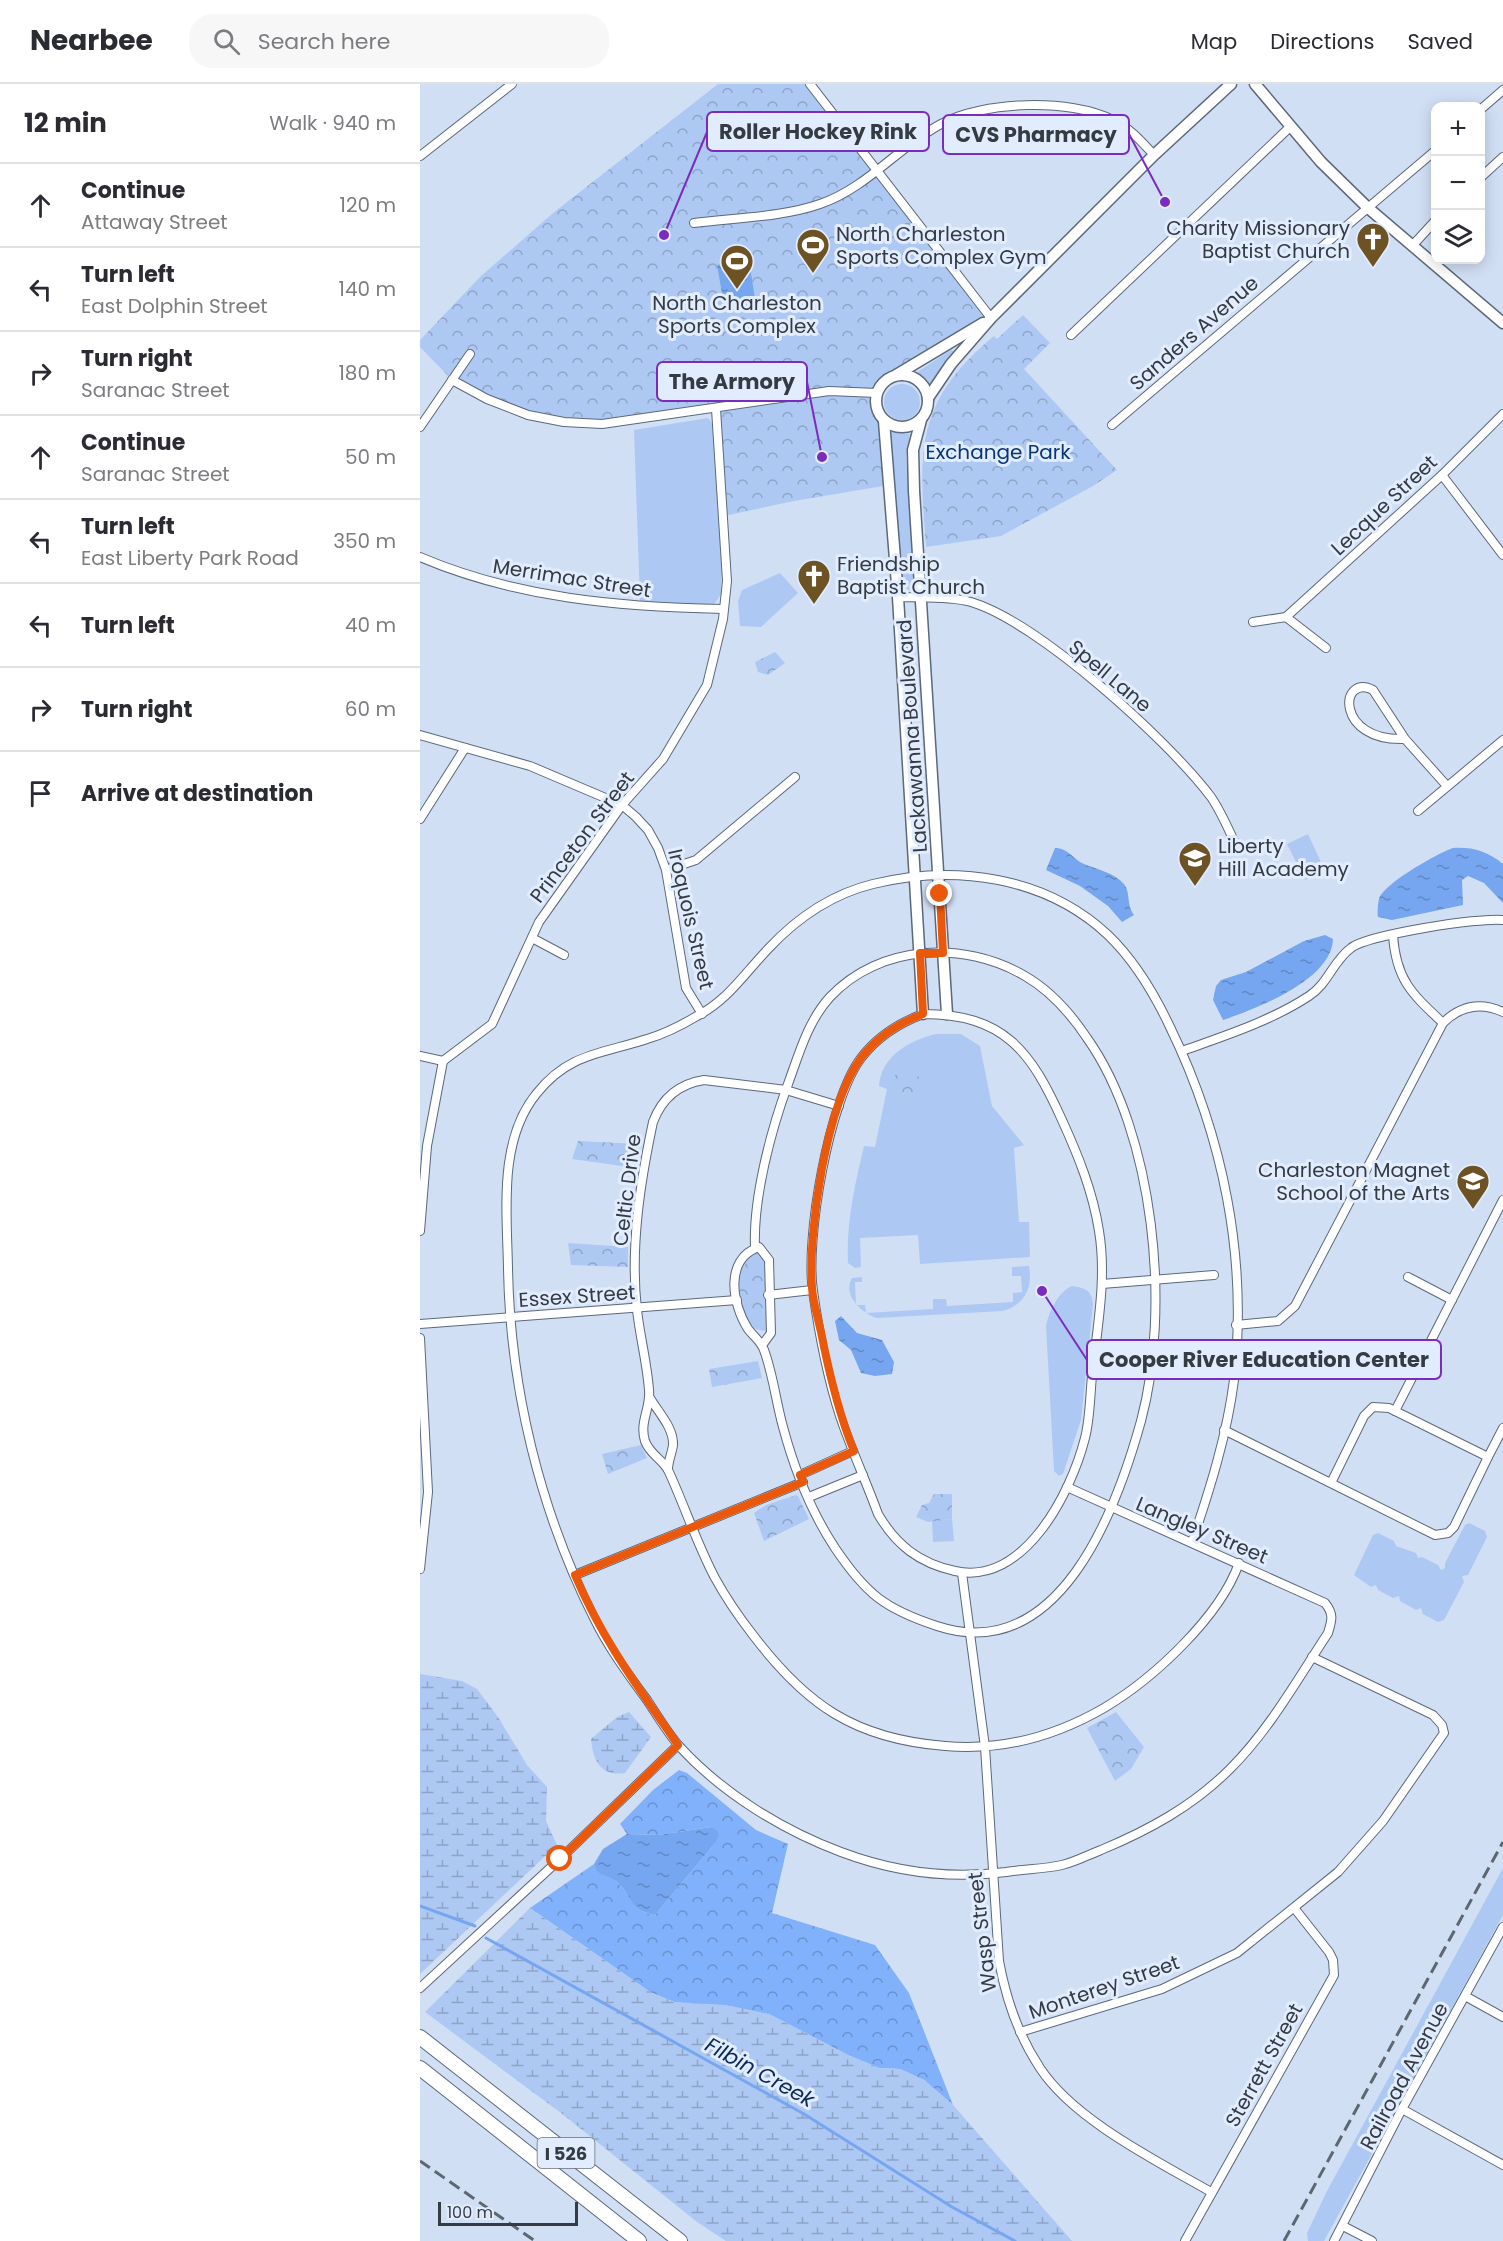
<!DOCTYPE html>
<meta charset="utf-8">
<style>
:root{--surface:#fff;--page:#f7f7f7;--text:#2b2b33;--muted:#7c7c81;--line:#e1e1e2}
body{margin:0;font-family:Poppins,sans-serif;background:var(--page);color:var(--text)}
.controls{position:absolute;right:18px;top:18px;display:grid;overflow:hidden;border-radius:12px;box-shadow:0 3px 15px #0003}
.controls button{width:54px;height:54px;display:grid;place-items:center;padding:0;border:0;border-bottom:2px solid var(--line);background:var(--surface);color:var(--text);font:30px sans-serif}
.scale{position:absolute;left:18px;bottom:15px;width:140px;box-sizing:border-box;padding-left:6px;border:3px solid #353b43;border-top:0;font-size:16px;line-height:21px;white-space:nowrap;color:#353b43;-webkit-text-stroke:4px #e1ecfe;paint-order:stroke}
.stop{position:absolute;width:18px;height:18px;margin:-14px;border:4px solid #ea580c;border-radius:50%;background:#fff}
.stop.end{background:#ea580c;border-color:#fff;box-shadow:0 2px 6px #0008}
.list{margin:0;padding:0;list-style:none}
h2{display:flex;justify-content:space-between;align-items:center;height:78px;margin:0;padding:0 24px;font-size:26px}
h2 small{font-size:20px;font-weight:400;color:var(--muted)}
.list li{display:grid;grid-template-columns:39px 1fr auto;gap:18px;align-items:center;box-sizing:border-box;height:84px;padding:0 24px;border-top:2px solid var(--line)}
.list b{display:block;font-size:22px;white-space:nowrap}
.list p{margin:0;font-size:20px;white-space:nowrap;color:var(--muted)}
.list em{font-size:20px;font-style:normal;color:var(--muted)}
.icon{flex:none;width:33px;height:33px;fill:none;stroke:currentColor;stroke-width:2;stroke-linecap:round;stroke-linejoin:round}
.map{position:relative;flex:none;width:1083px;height:2157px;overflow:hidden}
header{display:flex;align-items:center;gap:36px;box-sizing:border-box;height:84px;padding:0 30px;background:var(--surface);border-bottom:2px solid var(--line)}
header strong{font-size:28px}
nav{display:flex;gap:33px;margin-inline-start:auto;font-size:21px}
.search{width:420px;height:54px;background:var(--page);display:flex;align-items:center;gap:15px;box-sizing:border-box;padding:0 21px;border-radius:24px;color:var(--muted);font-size:22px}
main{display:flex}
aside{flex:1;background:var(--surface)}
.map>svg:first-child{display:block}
</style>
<header>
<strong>Nearbee</strong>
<div class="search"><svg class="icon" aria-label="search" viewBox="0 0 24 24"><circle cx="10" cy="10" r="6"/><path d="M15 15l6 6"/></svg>Search here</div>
<nav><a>Map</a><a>Directions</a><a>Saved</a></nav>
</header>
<main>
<aside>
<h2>12 min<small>Walk · 940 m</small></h2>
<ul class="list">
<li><svg class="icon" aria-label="ahead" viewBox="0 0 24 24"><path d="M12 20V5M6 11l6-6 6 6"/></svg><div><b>Continue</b><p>Attaway Street</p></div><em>120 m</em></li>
<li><svg class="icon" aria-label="left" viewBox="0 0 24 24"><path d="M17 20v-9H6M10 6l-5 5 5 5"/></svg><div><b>Turn left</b><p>East Dolphin Street</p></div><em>140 m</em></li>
<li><svg class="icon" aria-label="right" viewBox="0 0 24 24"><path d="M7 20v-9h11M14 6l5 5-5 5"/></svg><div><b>Turn right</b><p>Saranac Street</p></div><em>180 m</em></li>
<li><svg class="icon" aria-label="ahead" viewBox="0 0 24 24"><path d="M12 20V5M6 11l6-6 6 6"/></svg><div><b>Continue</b><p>Saranac Street</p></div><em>50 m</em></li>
<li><svg class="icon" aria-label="left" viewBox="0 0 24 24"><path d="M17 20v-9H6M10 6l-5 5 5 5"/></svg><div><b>Turn left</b><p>East Liberty Park Road</p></div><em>350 m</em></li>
<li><svg class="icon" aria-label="left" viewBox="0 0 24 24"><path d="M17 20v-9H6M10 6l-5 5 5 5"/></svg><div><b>Turn left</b></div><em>40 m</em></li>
<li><svg class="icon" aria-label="right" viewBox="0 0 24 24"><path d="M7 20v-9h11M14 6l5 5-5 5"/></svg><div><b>Turn right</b></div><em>60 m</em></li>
<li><svg class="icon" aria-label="arrive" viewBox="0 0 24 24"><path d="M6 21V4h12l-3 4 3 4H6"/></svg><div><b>Arrive at destination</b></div></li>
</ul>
</aside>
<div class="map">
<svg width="1083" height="2157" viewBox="0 0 1083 2157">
<defs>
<pattern id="forest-crowns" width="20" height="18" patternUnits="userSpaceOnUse" patternTransform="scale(1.5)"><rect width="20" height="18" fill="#81b1fb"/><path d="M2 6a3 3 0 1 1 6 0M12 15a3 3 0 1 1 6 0" fill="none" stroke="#6a91cd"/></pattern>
<pattern id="wetland-marsh" width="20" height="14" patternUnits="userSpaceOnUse" patternTransform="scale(1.5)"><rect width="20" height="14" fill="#adc9f3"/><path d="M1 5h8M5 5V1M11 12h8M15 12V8" fill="none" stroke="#8ea4c6"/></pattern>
<pattern id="park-crowns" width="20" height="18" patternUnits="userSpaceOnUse" patternTransform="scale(1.5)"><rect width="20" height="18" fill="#adc9f3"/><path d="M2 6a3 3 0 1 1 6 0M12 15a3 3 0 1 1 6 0" fill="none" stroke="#8ea4c6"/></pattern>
<pattern id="water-ripples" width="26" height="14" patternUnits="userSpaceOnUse" patternTransform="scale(1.5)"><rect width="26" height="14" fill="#76a6ef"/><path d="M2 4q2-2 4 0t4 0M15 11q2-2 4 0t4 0" fill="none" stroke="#6288c3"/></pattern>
</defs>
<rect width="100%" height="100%" fill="#d1dff5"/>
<!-- grass -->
<g fill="#adc9f3">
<path d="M532 265 534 270 508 302 496 289Z"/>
<circle cx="482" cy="318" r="18"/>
<path d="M288 334 294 342 302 477 301 510 293 522 220 517 214 346Z"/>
<path d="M472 348 490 350 486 371 494 502 490 507 485 503 482 493 470 349Z"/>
<path d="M360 489 378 509 341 543 320 542 318 517 322 506Z"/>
<path d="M888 750 905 787 885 796 867 760Z"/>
<path d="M516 950H541L560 962 572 1022 604 1061 594 1064 599 1138H609L610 1173 500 1180 498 1151 440 1154 441 1183 435 1184 428 1179C426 1139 435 1100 444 1062L455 1063 467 1005 459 1002C461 972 490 956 516 950Z"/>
<path d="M609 1182C613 1204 605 1221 582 1227L457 1234C442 1229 422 1212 432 1194L442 1193V1198H435L436 1221H445L446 1229 513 1225V1215H526L527 1222 593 1218V1209L602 1208 601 1192H592V1183Z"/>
<path d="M652 1202C666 1204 671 1206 673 1220L661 1336 643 1390 639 1392 634 1387 626 1242C629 1227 638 1208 652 1202Z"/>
<path d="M532 1435 534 1457 513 1458 512 1437Z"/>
<path d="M1049 1439 1065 1447 1067 1453 1048 1491 1042 1492 1044 1498 1024 1536 1018 1538 1003 1530 1001 1524 996 1526 980 1517 979 1512 973 1514 958 1506 956 1501 951 1503 934 1491 953 1451 958 1449 974 1457 976 1462 996 1469 998 1474 1002 1473 1018 1481 1021 1486 1025 1484V1479L1045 1441Z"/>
<path d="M1083 1784V1831L904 2157H888L887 2149 907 2107Z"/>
</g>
<!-- forest -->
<path fill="url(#forest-crowns)" d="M259 1686 267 1689 336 1746 368 1760 352 1829 455 1861 489 1909 533 2021 504 1996 480 1985 459 1984 428 1971 349 1930 254 1918 230 1908 110 1824 174 1780 176 1787C183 1791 191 1793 197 1798 212 1810 209 1827 235 1831L295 1759 292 1743 238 1751 207 1750 200 1740 233 1706Z"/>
<!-- wetland -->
<g fill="url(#wetland-marsh)">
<path d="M0 1590 42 1597 57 1605 78 1633 107 1681 127 1703 126 1737 137 1761 0 1890Z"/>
<path d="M209 1628 231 1653 205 1689C181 1693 173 1677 171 1655L197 1633Z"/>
<path d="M110 1824 230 1908 254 1918 307 1921 349 1930 428 1971 459 1984 480 1985 504 1996 533 2021 652 2157H306L277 2138 141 2029 5 1928Z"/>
</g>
<!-- park -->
<g fill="url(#park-crowns)">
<path d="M298 0H390L571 234 460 302C454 315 455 325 464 337L469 401 374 417 304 432 296 325 182 340 108 331 32 296 0 263V256L61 192 133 129Z"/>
<path d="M603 231 630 259 604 285 697 386 673 402 581 452 506 463C499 368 494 318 574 252L577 255Z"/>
<path d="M355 568 365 579 348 591 338 588 335 578Z"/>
<circle cx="486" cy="1004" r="17"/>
<path d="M158 1057 220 1060 216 1084 152 1075Z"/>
<path d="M148 1159 208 1163V1183L151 1181Z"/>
<path d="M336 1168 345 1173V1223L349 1248 331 1244C317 1214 309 1191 336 1168Z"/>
<path d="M338 1277 342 1294 292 1303 289 1285Z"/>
<path d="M221 1361 227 1374 188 1390 182 1370Z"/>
<path d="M514 1410H532V1435L508 1438 496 1433 502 1421 509 1419Z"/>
<path d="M376 1411 378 1412 389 1435 344 1457 334 1429 346 1421Z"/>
<path d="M696 1628 724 1663 711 1685 695 1697 667 1644Z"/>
</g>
<!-- water -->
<g fill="url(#water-ripples)">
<path d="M329 176 335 215 304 221 297 181Z"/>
<path d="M635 764C648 764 652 774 662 779 677 786 694 788 704 800 711 809 706 821 714 831L702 838 688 822 660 802 626 786Z"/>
<path d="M1033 764C1053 763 1067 767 1083 780V819L1064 799 1048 792 1042 796 1043 821 972 836 958 833C957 828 958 820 959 815 963 800 1018 769 1033 764Z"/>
<path d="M905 851 913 855C912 896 836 925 803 936L793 916 796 902 801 896 826 888 884 857Z"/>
<path d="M421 1232 437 1249 462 1256 474 1278 472 1290 455 1292 441 1289 431 1266 419 1256 415 1237Z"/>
<path d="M292 1743 299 1750 295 1759 235 1831C208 1827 211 1808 197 1798 191 1793 183 1792 176 1787L174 1780 183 1765 207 1750 238 1751Z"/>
</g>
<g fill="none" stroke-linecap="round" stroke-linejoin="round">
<!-- stream -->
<g stroke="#76a6ef" stroke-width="3">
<path d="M0 1822 55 1842"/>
<path d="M66 1854 384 2030 532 2123 595 2157"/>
</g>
<defs>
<g id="street">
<path d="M390 0 571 234"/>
<path d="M1060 26 1083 6"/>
<path d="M0 72 92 0"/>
<path d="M1060 94 1083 73"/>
<path d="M274 139C314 134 363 133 400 120 447 104 478 63 521 40 563 17 650 14 693 36 710 44 722 58 734 71"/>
<path d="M992 162 1016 136"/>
<path d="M651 251 870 43"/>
<path d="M32 296 67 315 108 331 144 338 182 340 409 307 457 309"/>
<path d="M692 341 1016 66"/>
<path d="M0 343 50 270"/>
<path d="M1022 391 1083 471"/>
<path d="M0 473C96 514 199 523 303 525"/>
<path d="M478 513C502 514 528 512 551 518 618 538 748 656 791 713 800 726 807 742 814 757"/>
<path d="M866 533 1022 391 1083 330"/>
<path d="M833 538 866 533 906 564"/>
<path d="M0 651 110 682 202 721 216 733 228 746 238 764 246 786 266 904 282 930"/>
<path d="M985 655C915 658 919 589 953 606L985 655 1027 702"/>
<path d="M998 727 1083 656"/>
<path d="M0 735 45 664"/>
<path d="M246 786 276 776 375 693"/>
<path d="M973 851C976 896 992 910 1023 939"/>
<path d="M112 854 144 871"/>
<path d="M503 930C584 930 611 967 642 1036 658 1071 673 1108 679 1147 687 1195 677 1244 672 1292 670 1312 670 1335 665 1354 651 1409 604 1502 535 1487 499 1479 476 1461 458 1430 446 1397 431 1365 420 1332 407 1292 399 1249 393 1207 385 1155 409 1016 441 974 457 953 479 939 503 930Z"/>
<path d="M762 967C804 952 851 937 889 912 908 900 913 877 931 864 947 851 1060 833 1083 836"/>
<path d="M0 972 23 977"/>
<path d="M419 1022 366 1006 284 996C258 1000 242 1014 233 1038 220 1099 210 1164 217 1226 220 1253 227 1279 229 1306 231 1324 219 1338 225 1357 230 1371 243 1375 249 1388 265 1423 277 1460 295 1494 306 1514 319 1533 333 1551 386 1621 435 1655 525 1662 582 1667 634 1653 684 1624 733 1595 800 1533 819 1479"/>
<path d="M0 1147 7 1062 23 977 72 940 119 838 202 721 243 675 287 601 303 535 307 497 296 325"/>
<path d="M335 1163C333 1114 351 1046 368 1000 379 970 388 937 410 913 460 860 544 856 605 892 631 907 651 930 667 954 735 1050 751 1226 721 1337 696 1427 639 1582 517 1542 465 1525 446 1510 415 1464 392 1429 374 1384 363 1343 356 1318 353 1290 344 1266 341 1257 334 1253 328 1245 312 1220 304 1175 339 1163L349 1176 351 1249 343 1260"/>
<path d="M988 1193 1032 1216"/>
<path d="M682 1200 794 1191"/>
<path d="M348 1211 392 1206"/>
<path d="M0 1240 317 1216"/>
<path d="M816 1241 858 1237 875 1222 1023 939C1041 921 1061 918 1083 928"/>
<path d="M0 1254 8 1408 0 1485"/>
<path d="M230 1314C238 1328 254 1344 253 1361 252 1369 248 1377 248 1385"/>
<path d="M975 1327 1083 1116"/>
<path d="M804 1346 1015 1451 1028 1449 1034 1443 1068 1373 969 1324 953 1323 944 1332 911 1399"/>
<path d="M1068 1373 1083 1344"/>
<path d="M380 1391 433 1367"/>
<path d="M647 1403 905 1519C914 1530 912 1536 908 1549 877 1596 850 1645 810 1685 773 1722 729 1746 681 1766 668 1771 655 1778 642 1781 624 1785 604 1785 586 1788 531 1795 474 1788 421 1768 362 1746 302 1709 259 1662 247 1648 237 1631 227 1616 208 1590 188 1563 174 1534 120 1427 90 1304 88 1184 87 1127 78 1056 117 1009 149 969 182 970 227 955 244 950 262 941 277 932 308 916 324 890 348 865 376 835 412 810 453 800 534 780 625 792 688 851 715 877 734 909 750 943 803 1052 828 1174 814 1296 807 1351 790 1405 772 1458"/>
<path d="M389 1413 443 1391"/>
<path d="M542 1489 565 1663 579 1877C586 1915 598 1951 620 1984 654 2036 737 2077 791 2108"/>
<path d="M155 1491 383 1398"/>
<path d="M0 1904 140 1775 258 1661"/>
<path d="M1045 1912 1083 1933"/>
<path d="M600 1948 742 1905 817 1869 918 1788 963 1737 1024 1649 1022 1641 1013 1631 892 1573"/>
<path d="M982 2025 1083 2081"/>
<path d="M923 2142 952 2157"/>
<path d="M765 2157 914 1891 913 1876 909 1868 875 1825"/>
<path d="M914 2157 982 2025 1083 1843"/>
</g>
<g id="secondary">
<path d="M835 0 901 78 947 123 1083 239"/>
<circle cx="482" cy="317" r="26"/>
<path d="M476 291 563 239"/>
<path d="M508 314 531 280 571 234 734 71 811 0"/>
<path d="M501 336 493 366 494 407 527 930"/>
<path d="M464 337 478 513 503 930"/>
</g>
<g id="highway">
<path d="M0 1953 260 2157"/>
<path d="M0 1984 219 2157"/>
</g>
</defs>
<!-- street casing -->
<use href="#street" stroke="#5c687b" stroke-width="10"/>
<!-- secondary casing -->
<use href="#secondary" stroke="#5c687b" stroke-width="13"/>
<!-- highway casing -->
<use href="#highway" stroke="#5c687b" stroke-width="16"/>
<!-- street -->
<use href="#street" stroke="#fff" stroke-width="8"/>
<!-- secondary -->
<use href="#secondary" stroke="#fff" stroke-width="10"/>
<!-- highway -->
<use href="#highway" stroke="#fff" stroke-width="14"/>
<!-- rail -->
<g stroke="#5e6672" stroke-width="3" stroke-dasharray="12 6" stroke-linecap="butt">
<path d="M0 2077 115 2157"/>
<path d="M864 2157 1083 1758"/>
</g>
</g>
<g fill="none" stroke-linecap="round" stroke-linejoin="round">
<!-- route -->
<path stroke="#ea580c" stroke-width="8" d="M140 1775 258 1661C218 1603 183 1557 155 1491L383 1398 380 1391 434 1367C418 1328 409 1289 401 1248 398 1234 393 1218 392 1204 388 1146 406 1021 441 974 457 953 479 939 503 930L500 869H523L520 810"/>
</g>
<!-- icons -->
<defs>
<symbol id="church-pin" viewBox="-11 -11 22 30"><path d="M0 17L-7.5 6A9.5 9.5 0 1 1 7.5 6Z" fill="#6d5224" stroke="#e1ecfe"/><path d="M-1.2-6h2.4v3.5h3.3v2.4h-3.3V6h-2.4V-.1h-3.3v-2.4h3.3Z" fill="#fff"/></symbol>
<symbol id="stadium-pin" viewBox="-11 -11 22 30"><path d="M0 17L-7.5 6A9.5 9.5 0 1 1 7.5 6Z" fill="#6d5224" stroke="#e1ecfe"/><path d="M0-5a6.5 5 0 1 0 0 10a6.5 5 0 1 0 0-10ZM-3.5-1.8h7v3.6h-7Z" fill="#fff"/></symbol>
<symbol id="school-pin" viewBox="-11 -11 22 30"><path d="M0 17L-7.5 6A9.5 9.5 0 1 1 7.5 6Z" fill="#6d5224" stroke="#e1ecfe"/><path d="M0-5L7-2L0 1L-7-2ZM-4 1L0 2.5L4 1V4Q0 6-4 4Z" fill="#fff"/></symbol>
</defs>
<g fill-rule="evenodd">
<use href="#church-pin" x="934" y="136" width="38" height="52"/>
<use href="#stadium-pin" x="374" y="142" width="38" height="52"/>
<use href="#stadium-pin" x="298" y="158" width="38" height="52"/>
<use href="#church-pin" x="375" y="473" width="38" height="52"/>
<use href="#school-pin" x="756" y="755" width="38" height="52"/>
<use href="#school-pin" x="1034" y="1078" width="38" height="52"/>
</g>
<g text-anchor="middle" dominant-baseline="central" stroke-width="6" stroke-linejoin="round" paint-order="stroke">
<!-- shield labels -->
<rect fill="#e1ecfe" stroke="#69707b" stroke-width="1.5" x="117.5" y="2054" width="57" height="30" rx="4.5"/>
<g font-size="18" font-weight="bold" fill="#353b43">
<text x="146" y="2069">I 526</text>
</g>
<!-- poi labels -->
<g font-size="20" fill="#353b43" stroke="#e1ecfe" text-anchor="start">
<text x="930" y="144" text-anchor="end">Charity Missionary<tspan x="930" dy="23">Baptist Church</tspan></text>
<text x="416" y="150">North Charleston<tspan x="416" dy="23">Sports Complex Gym</tspan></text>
<text x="317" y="219" text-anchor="middle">North Charleston<tspan x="317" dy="23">Sports Complex</tspan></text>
<text x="417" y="480">Friendship<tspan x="417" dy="23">Baptist Church</tspan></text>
<text x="798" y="762">Liberty<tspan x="798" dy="23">Hill Academy</tspan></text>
<text x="1030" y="1086" text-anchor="end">Charleston Magnet<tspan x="1030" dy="23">School of the Arts</tspan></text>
</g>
<!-- street labels -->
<g font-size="20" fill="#353b43" stroke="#e1ecfe">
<text transform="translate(774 249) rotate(-41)">Sanders Avenue</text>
<text transform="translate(964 421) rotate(-43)">Lecque Street</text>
<text transform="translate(152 494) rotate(9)">Merrimac Street</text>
<text transform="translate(690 592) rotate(40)">Spell Lane</text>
<text transform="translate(492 652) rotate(-94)">Lackawanna Boulevard</text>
<text transform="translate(162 753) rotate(-53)">Princeton Street</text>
<text transform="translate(271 835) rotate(77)">Iroquois Street</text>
<text transform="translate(207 1106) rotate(-83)">Celtic Drive</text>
<text transform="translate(157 1212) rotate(-4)">Essex Street</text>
<text transform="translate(782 1446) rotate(23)">Langley Street</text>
<text transform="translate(562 1848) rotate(-97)">Wasp Street</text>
<text transform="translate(684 1903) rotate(-19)">Monterey Street</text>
<text transform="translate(844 1981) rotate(-61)">Sterrett Street</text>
<text transform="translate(984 1992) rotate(-62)">Railroad Avenue</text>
</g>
<!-- park labels -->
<g font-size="20" fill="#0a3676" stroke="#e1ecfe">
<text x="578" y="368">Exchange Park</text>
</g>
<!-- water labels -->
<g font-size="21" font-style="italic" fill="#0b2957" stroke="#e1ecfe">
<text transform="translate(340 1988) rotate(29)">Filbin Creek</text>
</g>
</g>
<!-- callouts -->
<path fill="none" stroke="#7b2cbf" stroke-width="2" d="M244 151L287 48M745 118L709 50M402 373L387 298M622 1207L667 1276"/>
<g fill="#7b2cbf" stroke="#e1ecfe" stroke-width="2">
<circle cx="244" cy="151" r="6"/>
<circle cx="745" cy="118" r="6"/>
<circle cx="402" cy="373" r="6"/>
<circle cx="622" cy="1207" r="6"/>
</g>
<g fill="#e1ecfe" stroke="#7b2cbf" stroke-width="2">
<rect x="287" y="28" width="222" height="39" rx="6"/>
<rect x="523" y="31" width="186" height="39" rx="6"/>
<rect x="237" y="278" width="150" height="39" rx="6"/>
<rect x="667" y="1256" width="354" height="39" rx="6"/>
</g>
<g font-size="21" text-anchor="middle" font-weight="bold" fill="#353b43">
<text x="398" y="55">Roller Hockey Rink</text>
<text x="616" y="58">CVS Pharmacy</text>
<text x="312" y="305">The Armory</text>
<text x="844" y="1283">Cooper River Education Center</text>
</g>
</svg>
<div class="controls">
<button>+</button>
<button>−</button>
<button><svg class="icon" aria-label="layers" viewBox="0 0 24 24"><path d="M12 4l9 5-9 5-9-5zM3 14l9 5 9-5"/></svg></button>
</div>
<div class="scale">100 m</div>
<div class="stop" style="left:140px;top:1775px"></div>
<div class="stop end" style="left:520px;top:810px"></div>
</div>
</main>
